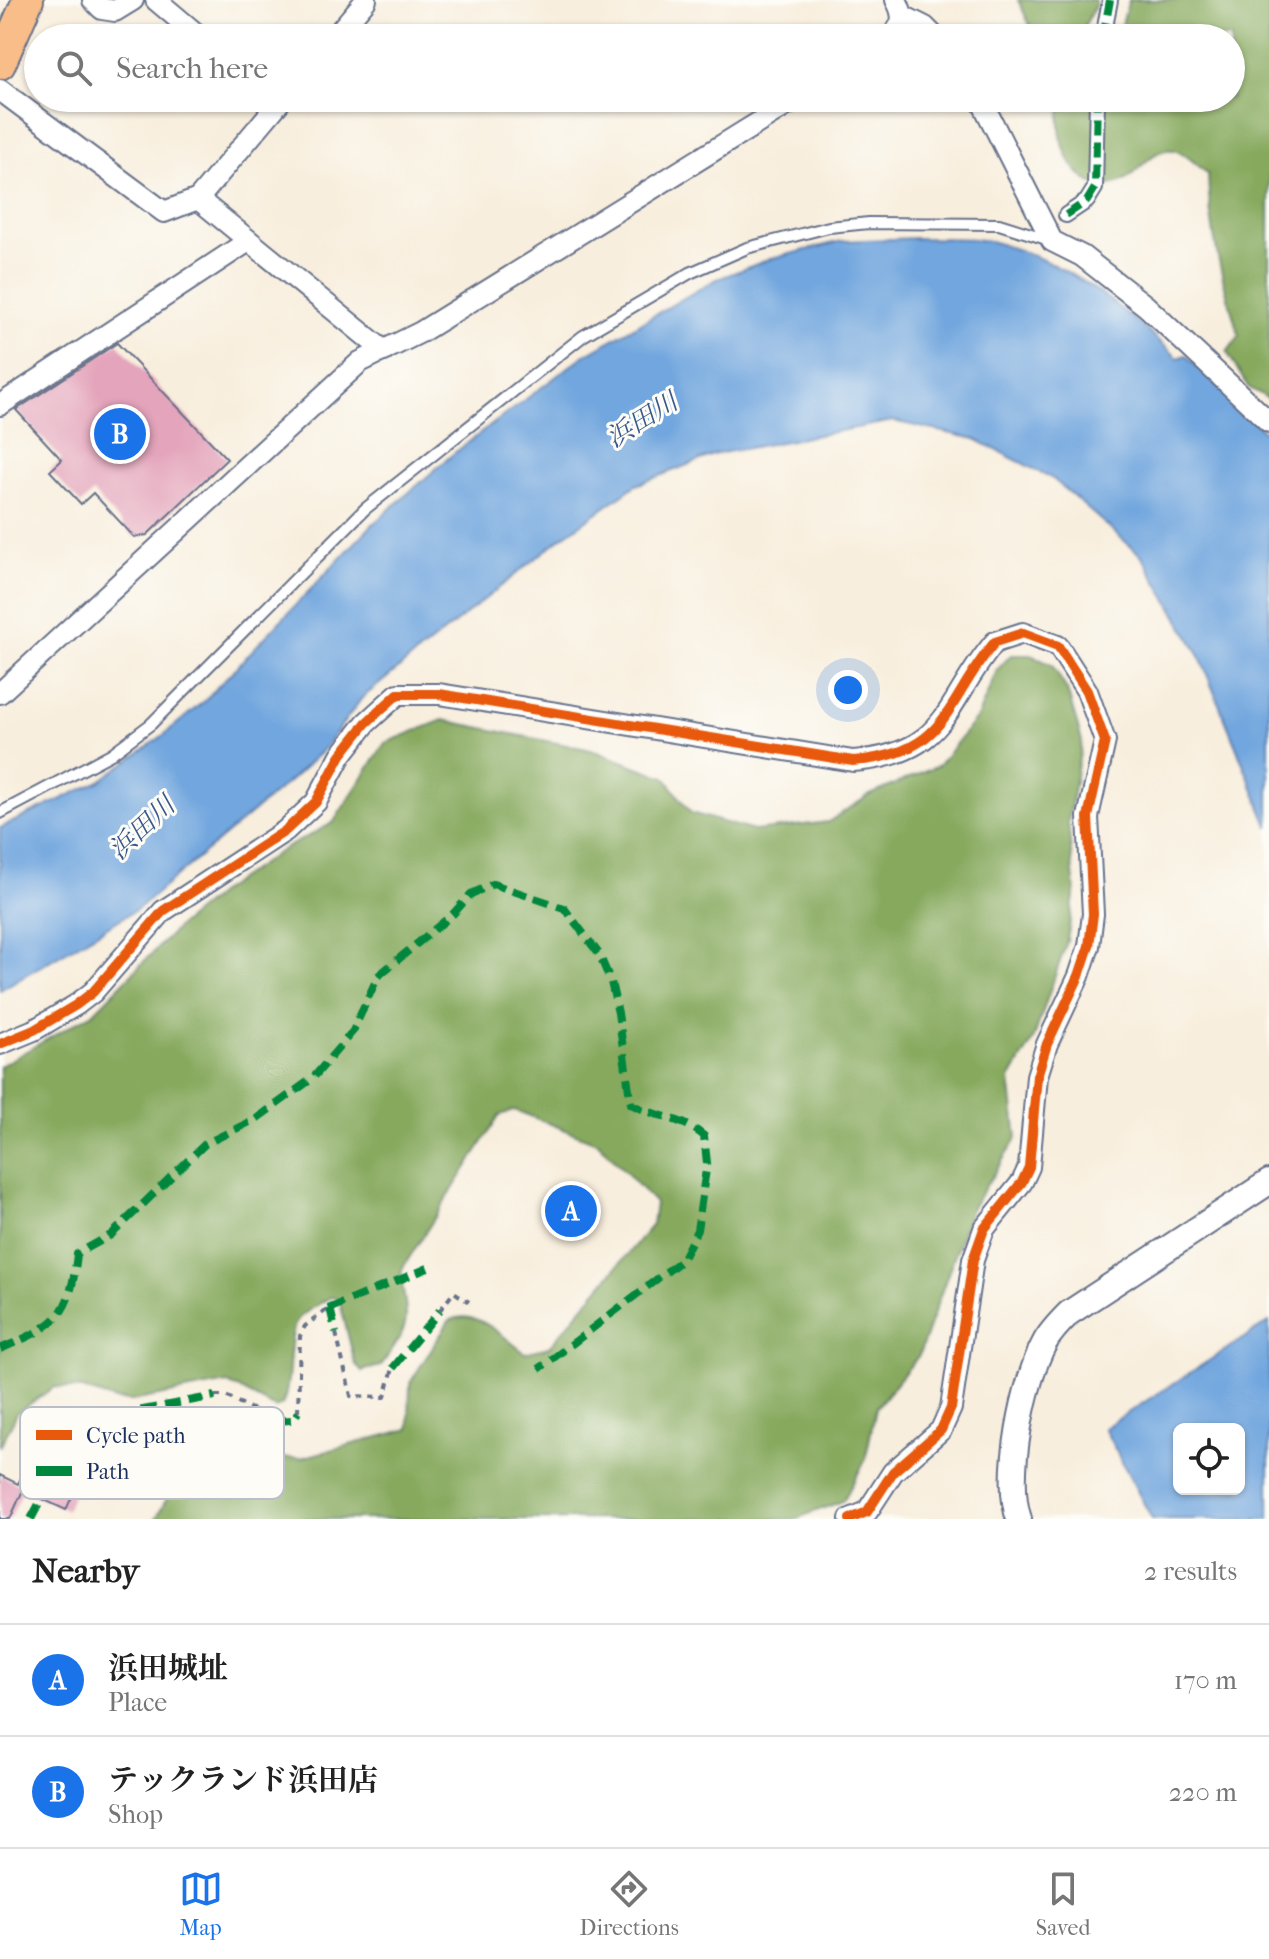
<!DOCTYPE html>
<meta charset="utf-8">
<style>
:root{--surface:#fff;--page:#f6f6f6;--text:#222;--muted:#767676;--line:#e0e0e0;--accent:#1a73e8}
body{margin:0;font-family:"IM FELL French Canon","Noto Serif JP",serif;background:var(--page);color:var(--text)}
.controls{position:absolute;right:24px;bottom:24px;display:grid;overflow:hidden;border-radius:12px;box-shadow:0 2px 6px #0004}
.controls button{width:72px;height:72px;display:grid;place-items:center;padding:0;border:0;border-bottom:2px solid var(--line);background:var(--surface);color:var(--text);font:40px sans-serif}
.you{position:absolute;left:848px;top:690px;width:28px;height:28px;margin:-20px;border:6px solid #fff;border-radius:50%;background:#1a73e8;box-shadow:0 0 0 12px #1a73e833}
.badge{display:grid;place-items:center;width:52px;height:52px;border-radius:50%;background:var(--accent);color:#fff;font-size:26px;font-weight:700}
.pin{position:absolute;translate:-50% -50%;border:4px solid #fff;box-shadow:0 2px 8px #0006}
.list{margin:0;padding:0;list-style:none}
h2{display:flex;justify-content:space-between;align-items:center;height:104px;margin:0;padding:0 32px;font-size:34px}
h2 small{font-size:26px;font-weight:400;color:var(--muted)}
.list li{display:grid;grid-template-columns:52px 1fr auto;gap:24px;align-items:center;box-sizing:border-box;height:112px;padding:0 32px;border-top:2px solid var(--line)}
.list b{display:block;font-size:30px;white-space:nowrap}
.list p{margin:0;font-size:26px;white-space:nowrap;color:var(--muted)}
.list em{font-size:26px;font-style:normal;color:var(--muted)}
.icon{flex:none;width:44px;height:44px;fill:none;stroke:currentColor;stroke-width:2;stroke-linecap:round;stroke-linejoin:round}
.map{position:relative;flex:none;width:1269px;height:1519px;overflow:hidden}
.search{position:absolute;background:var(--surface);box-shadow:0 2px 6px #0004;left:24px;right:24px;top:24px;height:88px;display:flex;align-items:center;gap:20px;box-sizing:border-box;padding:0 28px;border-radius:44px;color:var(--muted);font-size:30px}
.sheet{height:328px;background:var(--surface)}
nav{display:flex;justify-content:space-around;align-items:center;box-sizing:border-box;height:112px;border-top:2px solid var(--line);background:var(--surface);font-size:22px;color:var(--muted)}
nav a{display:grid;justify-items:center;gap:4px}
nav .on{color:var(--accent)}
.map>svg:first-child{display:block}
</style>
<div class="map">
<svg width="1269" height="1519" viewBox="0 0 1269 1519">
<rect width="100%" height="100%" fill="#fdfcf7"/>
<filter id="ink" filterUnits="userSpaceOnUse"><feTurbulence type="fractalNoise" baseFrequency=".0125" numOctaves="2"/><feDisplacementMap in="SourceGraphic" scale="16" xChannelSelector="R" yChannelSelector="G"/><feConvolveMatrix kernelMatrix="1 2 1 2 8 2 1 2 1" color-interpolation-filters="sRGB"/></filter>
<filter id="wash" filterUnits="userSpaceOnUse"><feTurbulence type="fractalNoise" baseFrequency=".006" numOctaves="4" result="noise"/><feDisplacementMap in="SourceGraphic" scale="32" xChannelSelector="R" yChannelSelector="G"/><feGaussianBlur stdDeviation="1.8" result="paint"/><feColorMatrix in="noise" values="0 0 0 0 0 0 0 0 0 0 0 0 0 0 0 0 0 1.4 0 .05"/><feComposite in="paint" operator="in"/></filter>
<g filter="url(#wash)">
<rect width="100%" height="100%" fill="#f8eedd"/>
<!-- forest -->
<g fill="#86a95d" stroke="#506c5e" stroke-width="2">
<path d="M1018 0H1095L1096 4 1078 38H1036Z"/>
<path d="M1129 0H1269V399L1248 387 1227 352 1239 336C1223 282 1209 231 1208 174 1196 165 1182 147 1166 150 1143 154 1134 187 1102 185 1068 183 1050 124 1065 98H1231V38H1117Z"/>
<path d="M1011 655H1031L1052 665 1067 690 1082 741 1068 822 1075 891 1067 941 1033 1040 1010 1079 1017 1138 971 1209 919 1355 876 1408 865 1461 843 1501 795 1519H156L182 1470 195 1459 301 1458 409 1429 410 1383 449 1321C476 1306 504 1338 525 1353L549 1347 652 1225 655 1203 599 1143 515 1110 500 1115 402 1269C400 1286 406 1298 406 1314 407 1333 390 1351 381 1366L361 1371 355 1363 339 1299 331 1297C321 1303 307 1310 299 1318 286 1331 293 1383 282 1405L275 1408 228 1383 132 1401 115 1400 82 1389 54 1387 17 1413 0 1447V1066L93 1013 178 927 223 890 282 850 333 823 385 743 443 720 592 750 665 777 691 813 754 831 828 822 870 795 938 766 978 716 997 670Z"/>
</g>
<!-- water -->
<g fill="#71a6de" stroke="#466a9e" stroke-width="2" fill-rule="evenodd">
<path d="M916 238C941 239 972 236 997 243 1072 264 1122 307 1178 358L1186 355 1269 436V828L1198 652 1142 556 1053 479 975 439 893 421 716 454 636 485 561 538 362 698 324 749 293 778 139 908 0 990V828L100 781 165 734 203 702 373 524 453 454 582 357 715 280 770 259 842 241Z"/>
<path d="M1269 1322V1519H1152L1104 1428ZM1179 1429H1239V1489H1179Z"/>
</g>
<g id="blocks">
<!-- building -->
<g fill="#e4a4bb">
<path d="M117 343 227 459 147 535 134 537 93 493 81 504 50 471 62 460 16 410Z"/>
<path d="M62 1420 88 1432 73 1465 84 1470 66 1510 23 1490 10 1519H0V1475L18 1484 36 1446 47 1451Z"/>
</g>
</g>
</g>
<g filter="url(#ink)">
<use href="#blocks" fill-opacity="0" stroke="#68728a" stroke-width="2"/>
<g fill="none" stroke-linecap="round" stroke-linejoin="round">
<defs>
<path id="service" d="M0 813 111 754 151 724 365 509 583 336 690 273 747 248 829 227 869 223 999 224 1050 240"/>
<g id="pedestrian">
<path d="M1103 38 1110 0"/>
<path d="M1066 215 1087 201 1095 188 1097 98"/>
</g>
<g id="minor">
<path d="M93 0 102 9 115 11 133 0"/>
<path d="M156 0 201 38"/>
<path d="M903 16 925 27 936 38"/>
<path d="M334 38 366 0"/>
<path d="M889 38C904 26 905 16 896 0"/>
<path d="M0 90 164 212 198 199 283 98"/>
<path d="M980 98 1052 241 1082 256 1146 306 1269 422"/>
<path d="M198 199 384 351"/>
<path d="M0 405 247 242"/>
<path d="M0 693 360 362 421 332 798 98"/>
<path d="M0 1044 34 1030 76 1005 93 992 163 911 285 831 316 802 341 755 366 723 398 694H439L853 761C950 754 944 702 995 642L1023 633 1058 646 1087 691 1105 741 1088 817 1093 914 1089 946 1079 976 1047 1044 1037 1076 1029 1167 1022 1182 984 1229 973 1260 951 1408 941 1430 893 1472 867 1512 850 1519"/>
</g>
<path id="tertiary" d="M1019 1519C1004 1478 1024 1380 1045 1342 1051 1331 1060 1322 1069 1313L1269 1182"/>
<path id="primary" d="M0 64 28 0"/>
</defs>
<!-- service casing -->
<use href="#service" stroke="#68728a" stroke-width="14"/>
<!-- pedestrian casing -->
<use href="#pedestrian" stroke="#68728a" stroke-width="18"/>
<!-- minor casing -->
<use href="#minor" stroke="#68728a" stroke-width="24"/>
<!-- tertiary casing -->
<use href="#tertiary" stroke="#68728a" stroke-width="28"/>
<!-- primary casing -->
<use href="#primary" stroke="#68728a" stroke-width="34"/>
<!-- path -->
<g stroke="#68728a" stroke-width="4" stroke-dasharray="6 6" stroke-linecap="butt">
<path d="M440 1310 454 1292 469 1302"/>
<path d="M336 1333 351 1396 385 1397 393 1368"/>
<path d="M215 1396H226L275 1421"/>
<path d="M298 1412 300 1336 305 1326 328 1309"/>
</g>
<!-- service -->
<use href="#service" stroke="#fff" stroke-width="10"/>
<!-- pedestrian -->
<use href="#pedestrian" stroke="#fff" stroke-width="14"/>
<!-- minor -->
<use href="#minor" stroke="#fff" stroke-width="20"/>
<!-- tertiary -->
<use href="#tertiary" stroke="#fff" stroke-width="24"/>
<!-- primary -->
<use href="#primary" stroke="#f8bd89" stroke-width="30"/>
<!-- quiet -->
<g stroke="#00873e" stroke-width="8" stroke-dasharray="16 8" stroke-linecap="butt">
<path d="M1103 38 1110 0"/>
<path d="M1066 215 1087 201 1095 188 1097 98"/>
<path d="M330 1308 336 1333"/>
<path d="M328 1309 428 1268"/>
<path d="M0 1349C57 1325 70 1318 77 1254L111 1235 205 1144 256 1119 313 1078 353 1031 378 976 453 914 471 894 493 884 564 908 599 954 611 982 618 1013 631 1104C655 1117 682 1117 704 1136L707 1163 697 1230 682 1260 539 1369"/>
<path d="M393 1368 440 1310"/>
<path d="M117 1415 215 1396"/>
<path d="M275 1421 293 1420 298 1412"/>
<path d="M31 1519 39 1504"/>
</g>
<defs>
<path id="cycleway" d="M0 1044 34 1030 76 1005 93 992 163 911 285 831 316 802 341 755 366 723 398 694H439L853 761C950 754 944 702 995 642L1023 633 1058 646 1087 691 1105 741 1088 817 1093 914 1089 946 1079 976 1047 1044 1037 1076 1029 1167 1022 1182 984 1229 973 1260 951 1408 941 1430 893 1472 867 1512 850 1519"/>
</defs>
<!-- cycleway casing -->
<use href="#cycleway" stroke="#fdfcf7" stroke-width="15"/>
<!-- cycleway -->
<use href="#cycleway" stroke="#e8590c" stroke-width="10"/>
</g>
</g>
<g text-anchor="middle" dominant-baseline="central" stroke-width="6" stroke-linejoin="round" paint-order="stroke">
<!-- water labels -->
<g font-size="26" font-style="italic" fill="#39598b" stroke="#fdfcf7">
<text transform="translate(642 420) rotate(-32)">浜田川</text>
<text transform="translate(142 828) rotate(-43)">浜田川</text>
</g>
</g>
<!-- legend -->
<rect x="20" y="1407" width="264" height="92" rx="12" fill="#fdfcf7" stroke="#b9bec9" stroke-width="2"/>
<rect x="36" y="1430" width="36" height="10" fill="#e8590c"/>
<rect x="36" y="1466" width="36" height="10" fill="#00873e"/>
<g font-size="22" fill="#1b2f5e">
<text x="86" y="1443">Cycle path</text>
<text x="86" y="1479">Path</text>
</g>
</svg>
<div class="controls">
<button><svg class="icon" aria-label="locate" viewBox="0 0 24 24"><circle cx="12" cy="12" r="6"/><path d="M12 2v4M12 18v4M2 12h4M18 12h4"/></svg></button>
</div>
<div class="you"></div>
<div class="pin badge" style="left:571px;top:1211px">A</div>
<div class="pin badge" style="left:120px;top:434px">B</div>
<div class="search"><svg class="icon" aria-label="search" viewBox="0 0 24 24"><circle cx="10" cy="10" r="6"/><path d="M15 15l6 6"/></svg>Search here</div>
</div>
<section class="sheet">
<h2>Nearby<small>2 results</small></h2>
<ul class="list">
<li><span class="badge">A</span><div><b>浜田城址</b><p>Place</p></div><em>170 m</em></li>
<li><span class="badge">B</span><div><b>テックランド浜田店</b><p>Shop</p></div><em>220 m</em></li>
</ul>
</section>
<nav>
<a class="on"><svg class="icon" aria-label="map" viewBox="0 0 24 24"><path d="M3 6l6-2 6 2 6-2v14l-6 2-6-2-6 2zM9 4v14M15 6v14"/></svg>Map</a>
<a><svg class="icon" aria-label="directions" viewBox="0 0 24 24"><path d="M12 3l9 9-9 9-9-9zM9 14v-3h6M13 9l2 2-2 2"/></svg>Directions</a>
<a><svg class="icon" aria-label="saved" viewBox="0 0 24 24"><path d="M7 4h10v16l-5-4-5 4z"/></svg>Saved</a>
</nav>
